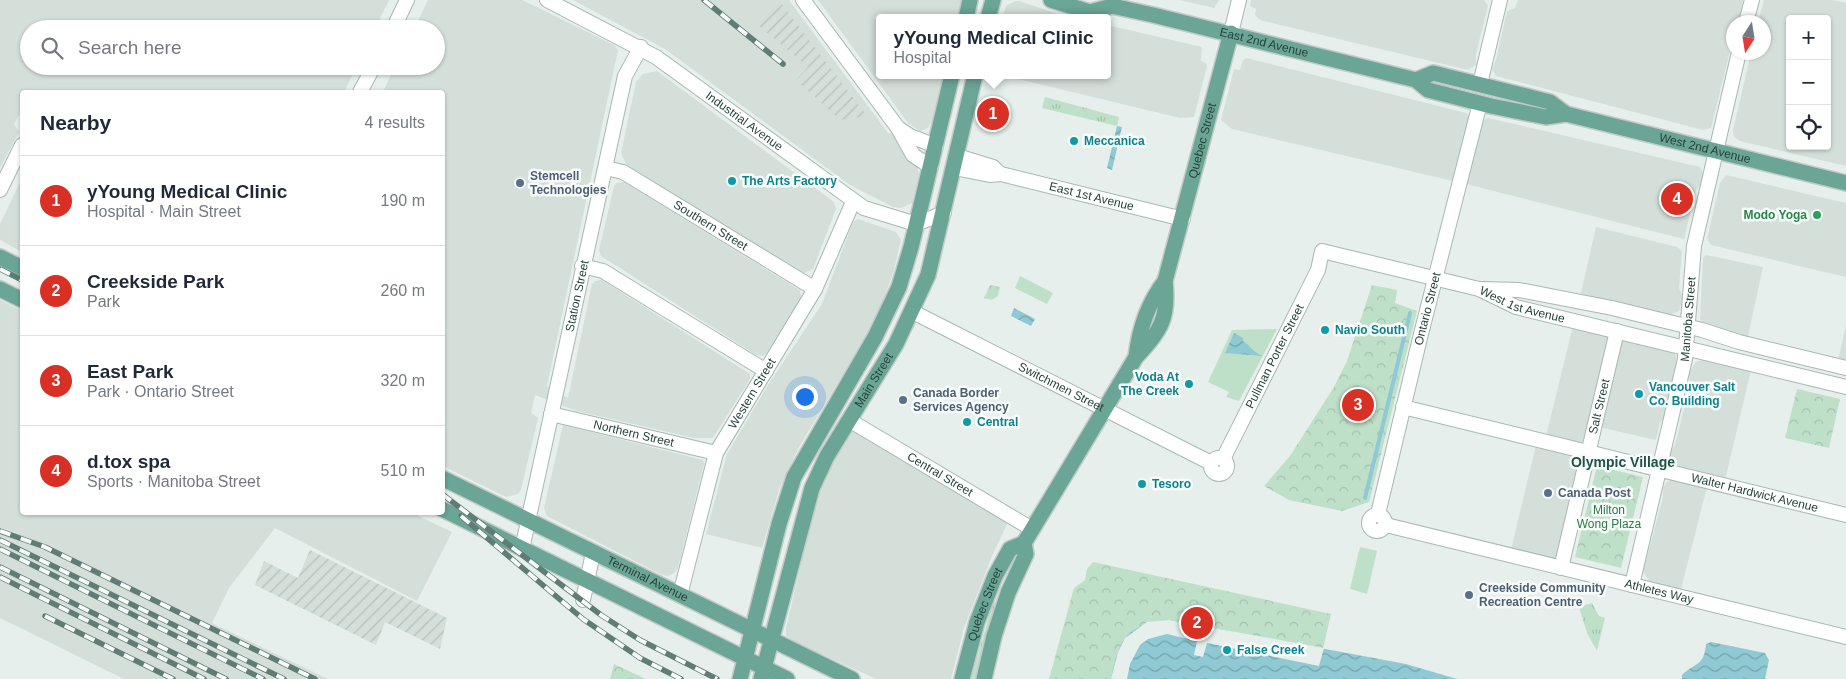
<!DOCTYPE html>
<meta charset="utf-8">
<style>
:root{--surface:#fff;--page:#f6f6f7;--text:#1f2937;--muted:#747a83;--line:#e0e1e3;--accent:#d93025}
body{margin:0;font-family:Arial,sans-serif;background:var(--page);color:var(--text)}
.controls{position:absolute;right:15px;top:15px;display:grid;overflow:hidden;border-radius:5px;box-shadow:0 1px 4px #0004}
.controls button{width:45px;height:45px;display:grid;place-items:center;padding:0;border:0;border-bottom:1px solid var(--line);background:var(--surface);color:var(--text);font:25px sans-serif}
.compass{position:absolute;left:1726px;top:15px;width:45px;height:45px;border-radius:50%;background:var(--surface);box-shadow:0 1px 4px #0004;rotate:192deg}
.you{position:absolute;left:804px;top:396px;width:18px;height:18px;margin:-12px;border:4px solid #fff;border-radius:50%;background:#1a73e8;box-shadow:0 0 0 8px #1a73e833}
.badge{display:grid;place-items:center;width:32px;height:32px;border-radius:50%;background:var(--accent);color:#fff;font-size:16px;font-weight:700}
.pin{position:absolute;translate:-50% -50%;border:2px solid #fff;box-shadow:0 1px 5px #0006}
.popup{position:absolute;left:876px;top:14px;width:235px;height:65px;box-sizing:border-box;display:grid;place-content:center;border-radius:5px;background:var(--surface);filter:drop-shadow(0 1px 4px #0005);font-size:16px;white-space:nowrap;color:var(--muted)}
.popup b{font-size:19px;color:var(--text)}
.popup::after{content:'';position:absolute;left:50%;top:100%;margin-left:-10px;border:10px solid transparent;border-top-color:var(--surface)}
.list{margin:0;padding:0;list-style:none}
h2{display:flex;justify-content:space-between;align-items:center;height:65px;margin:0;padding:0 20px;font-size:21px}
h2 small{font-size:16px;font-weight:400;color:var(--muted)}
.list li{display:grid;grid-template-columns:32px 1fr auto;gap:15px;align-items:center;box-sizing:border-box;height:90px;padding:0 20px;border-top:1px solid var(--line)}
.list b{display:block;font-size:19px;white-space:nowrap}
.list p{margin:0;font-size:16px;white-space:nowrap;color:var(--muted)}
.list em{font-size:16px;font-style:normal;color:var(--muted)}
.icon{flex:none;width:28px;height:28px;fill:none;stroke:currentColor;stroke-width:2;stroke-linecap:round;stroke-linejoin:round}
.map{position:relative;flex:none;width:1846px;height:679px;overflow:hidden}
.search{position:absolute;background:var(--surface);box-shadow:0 1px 4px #0004;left:20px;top:20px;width:425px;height:55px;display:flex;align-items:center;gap:12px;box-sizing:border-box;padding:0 18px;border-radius:28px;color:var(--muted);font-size:19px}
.panel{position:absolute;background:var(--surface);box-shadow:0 1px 4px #0004;left:20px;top:90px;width:425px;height:425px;border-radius:5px}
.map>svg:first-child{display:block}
</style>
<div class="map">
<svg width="1846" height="679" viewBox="0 0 1846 679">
<defs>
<pattern id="industrial-furrows" width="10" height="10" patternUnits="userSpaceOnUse" patternTransform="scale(1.25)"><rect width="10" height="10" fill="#d4dfda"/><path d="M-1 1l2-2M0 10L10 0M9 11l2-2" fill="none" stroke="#b6c1bc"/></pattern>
<pattern id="grass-tufts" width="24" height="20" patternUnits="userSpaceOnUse" patternTransform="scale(1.25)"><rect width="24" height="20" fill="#bfe0c8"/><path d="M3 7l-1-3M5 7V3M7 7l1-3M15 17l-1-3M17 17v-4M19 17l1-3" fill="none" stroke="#a4c1ad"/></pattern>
<pattern id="park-crowns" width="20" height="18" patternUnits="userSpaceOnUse" patternTransform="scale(1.25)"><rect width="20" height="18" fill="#bfe0c8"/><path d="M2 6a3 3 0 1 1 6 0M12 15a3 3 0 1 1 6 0" fill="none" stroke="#a4c1ad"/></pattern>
<pattern id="water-waves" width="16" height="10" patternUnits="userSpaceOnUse" patternTransform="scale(1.25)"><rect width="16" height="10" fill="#8ec9d4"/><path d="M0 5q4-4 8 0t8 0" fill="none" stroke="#74a5ad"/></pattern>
</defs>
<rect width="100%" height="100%" fill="#e6efeb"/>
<!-- built -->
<g fill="#d4dfda" fill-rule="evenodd">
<path d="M0 0H389L375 29H29V66H357L344 92H22V117L19 115 14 124 19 132 0 168Z"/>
<path d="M428 0H522L614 45 618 50 547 386 568 398 592 284 595 281 602 280 750 374V379L713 438H694L577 411 535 395 531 413 538 418 521 490 518 494 506 497 443 466 442 92H383L395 66H436V29H414Z"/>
<path d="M573 0H789L888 133 894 134 917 166 919 175 912 203 901 208 893 207 850 185 665 49Z"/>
<path d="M818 0H962L957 18H879V75H943L933 118 928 128 920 131 908 123Z"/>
<path d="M1179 0H1219L1214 8Z"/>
<path d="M1251 0H1484L1488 6 1476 54V65L1468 70 1260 20 1255 15 1256 9 1250 6Z"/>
<path d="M1518 0H1743L1738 22H1734L1733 39 1711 128 1703 130 1496 76 1492 69 1496 60 1507 11 1515 8Z"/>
<path d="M1764 0H1832L1846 3V166L1740 141 1734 137 1733 130 1751 53 1764 52V22H1758ZM1790 19H1827V146H1790Z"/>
<path d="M1016 1H1019L1070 18H1002L1007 5Z"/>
<path d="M1107 25 1202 47 1201 61 1206 63 1207 66 1194 117 1180 118 1002 75H1107Z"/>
<path d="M1247 58 1466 113 1470 117 1453 181 1232 129 1221 120 1234 69 1240 70 1243 60Z"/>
<path d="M657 71 834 202 836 209 813 269 804 273 627 166 621 153 636 82 643 74Z"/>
<path d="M1488 118 1700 167 1704 175 1702 184 1696 190 1684 239 1470 185 1467 183 1480 126 1484 120Z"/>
<path d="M1726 175 1846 203V277L1711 245 1707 239 1720 183Z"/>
<path d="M22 178V252L0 240V224Z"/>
<path d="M624 182 800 290 801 298 766 354 762 356 756 355 601 256 599 250 614 186 617 183Z"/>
<path d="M858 219 896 232 901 240 893 274 873 325 800 445 780 487 762 548 706 534 727 454 768 385 822 304 853 222Z"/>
<path d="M1596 227 1677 247 1682 251 1679 288 1683 297 1679 311 1667 316 1580 297Z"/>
<path d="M1706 255 1763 267 1748 336 1743 338 1705 325 1700 319 1703 258Z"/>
<path d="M0 300 22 311V512L412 513 452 532 417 601 275 528 229 588 212 623 328 679H124L0 618Z"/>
<path d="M1846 325V362L1838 361Z"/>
<path d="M1573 326 1606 336 1608 339 1582 444 1546 436Z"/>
<path d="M1625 340 1671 350 1676 356 1677 368 1666 418 1660 422 1656 440 1599 427 1621 342Z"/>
<path d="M1707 359 1751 370 1725 480 1676 468 1670 460V451L1675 445 1690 385 1689 373 1696 362Z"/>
<path d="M563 425 703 460 704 464 678 568 674 573 668 576 662 575 547 516 544 508Z"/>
<path d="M853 427 1008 522 992 556 964 628 951 679H876L791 640 786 635V628L816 500 834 461Z"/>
<path d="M1536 445 1579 456 1581 460 1556 557 1553 559 1511 550Z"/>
<path d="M1673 480 1707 487 1681 589 1650 582 1643 572 1663 497V487L1668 481Z"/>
</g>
<!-- industrial -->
<g fill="url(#industrial-furrows)">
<path d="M781 3 867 116 840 120 796 80 808 67 759 26Z"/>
<path d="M310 550 447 618 440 649 385 622 376 645 255 585 264 561 298 578Z"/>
</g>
<!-- grass -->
<g fill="url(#grass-tufts)">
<path d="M1045 97 1119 117 1117 126 1042 108Z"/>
<path d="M993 602 998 603 977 679H971Z"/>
<path d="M1592 603 1599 616 1605 618 1597 651 1587 633 1579 607Z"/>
</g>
<!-- park -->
<g fill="url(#park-crowns)">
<path d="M990 285 1000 287 998 296 992 300 984 298Z"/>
<path d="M1372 285 1397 290 1395 303 1417 311 1369 502 1342 511 1289 500 1264 486 1290 456 1334 387 1347 361Z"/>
<path d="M1797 389 1840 399 1829 448 1785 438Z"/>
<path d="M1597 466 1643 477 1621 568 1575 557Z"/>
<path d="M1093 562 1331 614 1319 666 1127 679H1049L1074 588 1085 580 1087 569Z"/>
<path d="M614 664 646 679H610Z"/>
</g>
<!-- garden -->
<g fill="#bfe0c8">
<path d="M1020 276 1053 293 1047 304 1015 288Z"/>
<path d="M1277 329 1239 401 1226 397 1229 392 1208 382 1232 330Z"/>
<path d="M1360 547 1377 551 1367 594 1350 589Z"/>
</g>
<!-- water -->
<g fill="url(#water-waves)">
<path d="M1117 126 1122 127 1112 170 1107 168Z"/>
<path d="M1014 308 1035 319 1031 326 1011 316Z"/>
<path d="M1234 333 1243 338V341C1251 346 1252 351 1262 356L1225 353Z"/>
<path d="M1169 620 1406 664 1457 679H1111C1119 639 1126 624 1169 620Z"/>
<path d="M1711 642 1765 653 1769 660 1765 679H1682V675C1695 662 1704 667 1706 644Z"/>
</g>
<!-- pier -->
<path fill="#e6efeb" d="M1169 620 1324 648 1319 666 1207 643 1203 657 1194 655 1197 641 1167 634 1148 639 1140 645 1130 664 1127 679H1111L1118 652 1125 638 1147 622Z"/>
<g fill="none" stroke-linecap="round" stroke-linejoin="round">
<!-- stream -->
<path stroke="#8ec9d4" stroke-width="4" d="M1365 498 1410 313"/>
<defs>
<g id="minor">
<path id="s1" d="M547 0 656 57 864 208 916 224 944 213"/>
<path d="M803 0 898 128 913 155 931 167"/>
<path d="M1746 22 1752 0"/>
<path d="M393 29 407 0"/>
<path d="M1231 33 1239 0"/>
<path d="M1480 84 1500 0"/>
<path d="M360 92 374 66"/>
<path d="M898 128 910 136 936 146"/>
<path d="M957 156 993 167 1000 174"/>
<path id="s2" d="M606 168 623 172 815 289"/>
<path id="s3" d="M954 168 990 175 1001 174 1183 219"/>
<path d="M0 190 22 145"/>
<path d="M582 266 603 271 766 371"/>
<path d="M1480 289 1519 290 1612 308 1702 330 1739 342 1846 368"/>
<path id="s4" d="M913 312 1211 463"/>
<path id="s5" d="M1403 407 1846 515"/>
<path id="s6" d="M551 414 716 453"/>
<path id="s7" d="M849 420 1032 529"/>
<circle cx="1219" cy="466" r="8"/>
<path id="s8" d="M1223 459 1318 270 1322 251 1479 289 1516 307 1846 387"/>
<path id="s9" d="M1378 514 1420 338 1480 103"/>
<circle cx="1377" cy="523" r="8"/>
<path id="s10" d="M1386 525 1846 637"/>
<path id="s11" d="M522 549 625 76 641 47"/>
<path id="s12" d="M1561 568 1617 331"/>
<path id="s13" d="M1632 585 1685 359 1694 246 1739 52"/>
<path id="s14" d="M680 595 716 453 815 289 853 202"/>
<path d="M583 600 593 553"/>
</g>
<g id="major">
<path id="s15" d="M1051 0 1090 12 1112 6 1153 15 1416 80 1428 90 1491 106 1546 117 1566 114"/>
<path d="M966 18 970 0"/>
<path d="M988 18 993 0"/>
<path id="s16" d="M1416 80 1433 73 1550 102 1566 114 1846 183"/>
<path d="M0 257 22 268"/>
<path d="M0 289 22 300"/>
<path d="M1136 357C1139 330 1148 303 1165 281"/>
<path id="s17" d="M442 478 852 679"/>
<path d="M442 509 787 679"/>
<path d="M740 679 779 524 794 477 875 337 899 287 911 247 952 75"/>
<path id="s18" d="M761 679 812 488 827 456 896 344 928 275 975 75"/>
<path id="s19" d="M962 679 977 622 995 576 1010 549 1024 543 1136 357C1161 331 1169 318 1165 281L1231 33"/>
<path d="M984 679 994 636 1008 593 1026 554 1024 543"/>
</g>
</defs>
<!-- minor casing -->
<use href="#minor" stroke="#a8b8b2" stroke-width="16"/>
<!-- major casing -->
<use href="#major" stroke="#c2cac8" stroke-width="18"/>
<!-- minor -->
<use href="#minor" stroke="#fff" stroke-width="14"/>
<!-- major -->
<use href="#major" stroke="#6aa596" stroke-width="15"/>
<defs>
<g id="rail">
<path d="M704 0 783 64"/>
<path d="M0 269 22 280"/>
<path d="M442 494 601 615 640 640 717 679"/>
<path d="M461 516 583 619 640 658 681 679"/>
<path d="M0 531 45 547 315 679"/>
<path d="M0 540 284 679"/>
<path d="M0 549 263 679"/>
<path d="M0 567 226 679"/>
<path d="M0 577 204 679"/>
<path d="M45 616 173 679"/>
</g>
</defs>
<!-- rail casing -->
<use href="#rail" stroke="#5f7d75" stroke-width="5.5"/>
<!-- rail -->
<use href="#rail" stroke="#f7fbf9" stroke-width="4" stroke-dasharray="11" stroke-linecap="butt"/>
</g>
<!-- markers -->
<g fill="#0f9aa8" stroke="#f7fbf9" stroke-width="2">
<circle cx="1074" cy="141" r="5"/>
<circle cx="732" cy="181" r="5"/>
<circle cx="1325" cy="330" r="5"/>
<circle cx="1189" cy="384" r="5"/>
<circle cx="1639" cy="394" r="5"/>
<circle cx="967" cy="422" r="5"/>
<circle cx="1142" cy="484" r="5"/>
<circle cx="1227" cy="650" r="5"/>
</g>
<g fill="#5c6f8a" stroke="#f7fbf9" stroke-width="2">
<circle cx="520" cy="183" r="5"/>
<circle cx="903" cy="400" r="5"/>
<circle cx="1548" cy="493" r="5"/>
<circle cx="1469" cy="595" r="5"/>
</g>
<circle fill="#2e9e5b" stroke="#f7fbf9" stroke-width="2" cx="1817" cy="215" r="5"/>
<g text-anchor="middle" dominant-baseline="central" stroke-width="5" stroke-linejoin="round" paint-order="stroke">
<!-- street labels -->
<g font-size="12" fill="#24423a" stroke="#f7fbf9">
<text stroke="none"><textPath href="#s15" startOffset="220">East 2nd Avenue</textPath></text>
<text stroke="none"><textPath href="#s1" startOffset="232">Industrial Avenue</textPath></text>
<text stroke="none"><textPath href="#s19" startOffset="602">Quebec Street</textPath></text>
<text stroke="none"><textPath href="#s16" startOffset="302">West 2nd Avenue</textPath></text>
<text stroke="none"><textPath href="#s3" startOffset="141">East 1st Avenue</textPath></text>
<text stroke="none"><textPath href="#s2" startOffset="120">Southern Street</textPath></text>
<text stroke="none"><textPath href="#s11" startOffset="259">Station Street</textPath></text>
<text stroke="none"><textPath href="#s8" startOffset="439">West 1st Avenue</textPath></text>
<text stroke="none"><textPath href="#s9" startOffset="211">Ontario Street</textPath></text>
<text stroke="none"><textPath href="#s13" startOffset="272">Manitoba Street</textPath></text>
<text stroke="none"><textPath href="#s8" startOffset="115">Pullman Porter Street</textPath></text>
<text stroke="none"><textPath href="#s18" startOffset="322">Main Street</textPath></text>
<text stroke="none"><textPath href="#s4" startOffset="166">Switchmen Street</textPath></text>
<text stroke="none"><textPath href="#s14" startOffset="216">Western Street</textPath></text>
<text stroke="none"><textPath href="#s12" startOffset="166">Salt Street</textPath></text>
<text stroke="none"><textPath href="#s6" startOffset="85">Northern Street</textPath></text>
<text stroke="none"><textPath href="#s7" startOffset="106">Central Street</textPath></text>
<text stroke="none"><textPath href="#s5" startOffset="362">Walter Hardwick Avenue</textPath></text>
<text stroke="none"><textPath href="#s17" startOffset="229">Terminal Avenue</textPath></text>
<text stroke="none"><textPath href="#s10" startOffset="281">Athletes Way</textPath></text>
<text stroke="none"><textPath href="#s19" startOffset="78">Quebec Street</textPath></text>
</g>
<!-- culture labels -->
<g font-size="12" font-weight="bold" fill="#0d838f" stroke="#f7fbf9" text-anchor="start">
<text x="1084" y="141">Meccanica</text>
<text x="742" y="181">The Arts Factory</text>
<text x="1335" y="330">Navio South</text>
<text x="1179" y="377" text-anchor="end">Voda At<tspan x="1179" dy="14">The Creek</tspan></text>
<text x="1649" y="387">Vancouver Salt<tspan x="1649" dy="14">Co. Building</tspan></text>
<text x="977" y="422">Central</text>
<text x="1152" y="484">Tesoro</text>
<text x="1237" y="650">False Creek</text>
</g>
<!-- service labels -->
<g font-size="12" font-weight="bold" fill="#4e5e75" stroke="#f7fbf9" text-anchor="start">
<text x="530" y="176">Stemcell<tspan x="530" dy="14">Technologies</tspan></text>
<text x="913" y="393">Canada Border<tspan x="913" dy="14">Services Agency</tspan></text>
<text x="1558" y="493">Canada Post</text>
<text x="1479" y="588">Creekside Community<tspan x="1479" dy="14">Recreation Centre</tspan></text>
</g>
<!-- leisure labels -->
<g font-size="12" font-weight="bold" fill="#27864d" stroke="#f7fbf9" text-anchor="end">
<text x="1807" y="215">Modo Yoga</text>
</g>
<!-- park labels -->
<g font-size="12" fill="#2d7a4b" stroke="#f7fbf9">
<text x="1609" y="510">Milton<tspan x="1609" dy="14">Wong Plaza</tspan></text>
</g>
<!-- neighbourhood labels -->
<g font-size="14" font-weight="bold" fill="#1f5548" stroke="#f7fbf9">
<text x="1623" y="462">Olympic Village</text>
</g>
</g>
</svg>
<div class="controls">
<button>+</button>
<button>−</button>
<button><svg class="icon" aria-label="locate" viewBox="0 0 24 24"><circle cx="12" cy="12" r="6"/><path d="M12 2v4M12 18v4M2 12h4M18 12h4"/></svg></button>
</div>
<svg class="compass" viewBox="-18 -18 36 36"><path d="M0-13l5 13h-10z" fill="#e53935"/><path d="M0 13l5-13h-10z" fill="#747a83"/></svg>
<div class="you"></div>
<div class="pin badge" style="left:993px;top:114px">1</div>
<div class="popup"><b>yYoung Medical Clinic</b>Hospital</div>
<div class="pin badge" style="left:1197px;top:623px">2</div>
<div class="pin badge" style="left:1358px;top:405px">3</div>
<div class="pin badge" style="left:1677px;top:199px">4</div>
<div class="search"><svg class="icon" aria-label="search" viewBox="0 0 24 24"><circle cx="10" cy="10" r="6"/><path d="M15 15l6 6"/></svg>Search here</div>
<section class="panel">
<h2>Nearby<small>4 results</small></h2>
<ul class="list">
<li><span class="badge">1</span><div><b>yYoung Medical Clinic</b><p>Hospital · Main Street</p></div><em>190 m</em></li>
<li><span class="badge">2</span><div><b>Creekside Park</b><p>Park</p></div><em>260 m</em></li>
<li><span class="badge">3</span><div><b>East Park</b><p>Park · Ontario Street</p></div><em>320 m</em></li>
<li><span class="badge">4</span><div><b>d.tox spa</b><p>Sports · Manitoba Street</p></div><em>510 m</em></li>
</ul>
</section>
</div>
